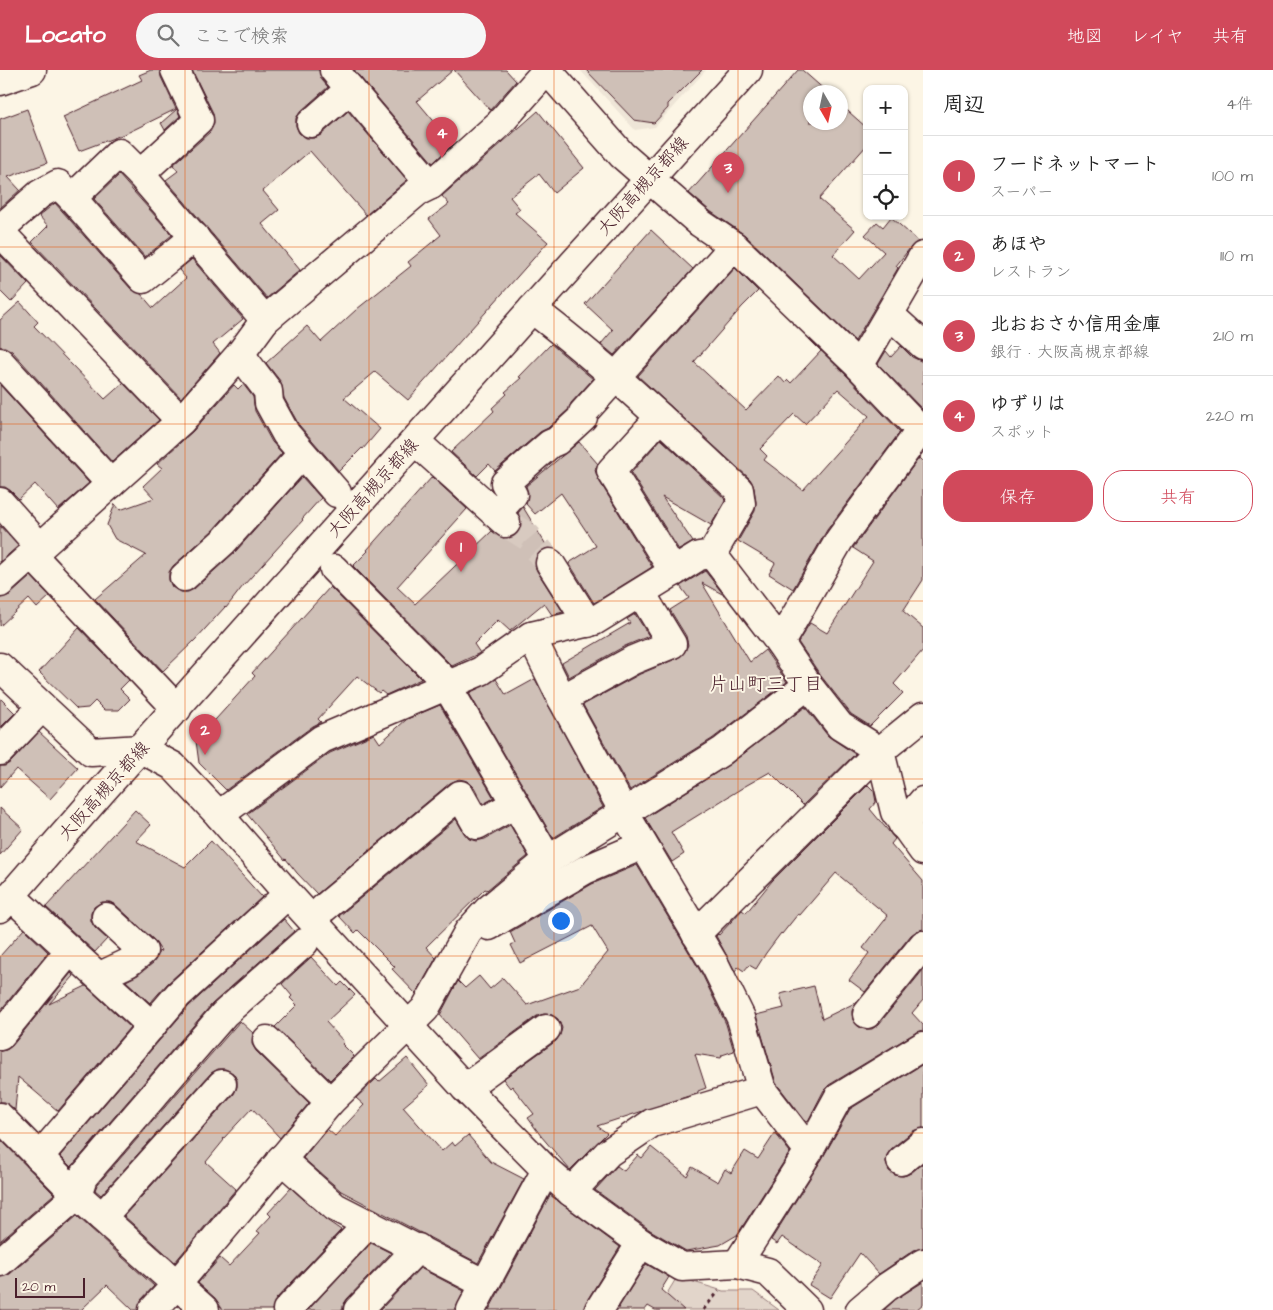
<!DOCTYPE html>
<html lang="ja">
<meta charset="utf-8">
<style>
:root{--surface:#fff;--page:#f6f6f6;--text:#222;--muted:#767676;--line:#e0e0e0;--accent:#d1495b}
body{margin:0;font-family:"Architects Daughter","Klee One",sans-serif;background:var(--page);color:var(--text)}
.controls{position:absolute;right:15px;top:15px;display:grid;overflow:hidden;border-radius:10px;box-shadow:0 1px 4px #0004}
.controls button{width:45px;height:45px;display:grid;place-items:center;padding:0;border:0;border-bottom:1px solid var(--line);background:var(--surface);color:var(--text);font:25px sans-serif}
.compass{position:absolute;left:803px;top:15px;width:45px;height:45px;border-radius:50%;background:var(--surface);box-shadow:0 1px 4px #0004;rotate:171deg}
.scale{position:absolute;left:15px;bottom:12px;width:70px;box-sizing:border-box;padding-left:5px;border:2px solid #4a1f2b;border-top:0;font-size:14px;line-height:18px;white-space:nowrap;color:#4a1f2b;-webkit-text-stroke:4px #fcf5e5;paint-order:stroke}
.you{position:absolute;left:560px;top:850px;width:18px;height:18px;margin:-12px;border:4px solid #fff;border-radius:50%;background:#1a73e8;box-shadow:0 0 0 8px #1a73e833}
.badge{display:grid;place-items:center;width:32px;height:32px;border-radius:50%;background:var(--accent);color:#fff;font-size:16px;font-weight:700}
.pin{position:absolute;translate:-50% -41px;filter:drop-shadow(0 1px 2px #0008)}
.pin::after{content:'';position:absolute;top:26px;width:18px;height:15px;background:inherit;clip-path:polygon(0 0,100% 0,50% 100%)}
.list{margin:0;padding:0;list-style:none}
h2{display:flex;justify-content:space-between;align-items:center;height:65px;margin:0;padding:0 20px;font-size:21px}
h2 small{font-size:16px;font-weight:400;color:var(--muted)}
.list li{display:grid;grid-template-columns:32px 1fr auto;gap:15px;align-items:center;box-sizing:border-box;height:80px;padding:0 20px;border-top:1px solid var(--line)}
.list b{display:block;font-size:19px;white-space:nowrap}
.list p{margin:0;font-size:16px;white-space:nowrap;color:var(--muted)}
.list em{font-size:16px;font-style:normal;color:var(--muted)}
.actions{display:flex;gap:10px;padding:15px 20px}
.actions a{flex:1;padding:11px 0;border:1px solid var(--accent);border-radius:20px;text-align:center;font-size:18px;color:var(--accent)}
.actions .main{background:var(--accent);color:#fff}
.icon{flex:none;width:28px;height:28px;fill:none;stroke:currentColor;stroke-width:2;stroke-linecap:round;stroke-linejoin:round}
.map{position:relative;flex:none;width:923px;height:1240px;overflow:hidden}
header{display:flex;align-items:center;gap:30px;box-sizing:border-box;height:70px;padding:0 25px;background:var(--accent);color:#fff}
header strong{font-size:24px}
nav{display:flex;gap:28px;margin-inline-start:auto;font-size:18px}
.search{width:350px;height:45px;background:var(--page);display:flex;align-items:center;gap:12px;box-sizing:border-box;padding:0 18px;border-radius:28px;color:var(--muted);font-size:19px}
main{display:flex}
aside{flex:1;background:var(--surface)}
.map>svg:first-child{display:block}
</style>
<header>
<strong>Locato</strong>
<div class="search"><svg class="icon" aria-label="search" viewBox="0 0 24 24"><circle cx="10" cy="10" r="6"/><path d="M15 15l6 6"/></svg>ここで検索</div>
<nav><a>地図</a><a>レイヤ</a><a>共有</a></nav>
</header>
<main>
<div class="map">
<svg width="923" height="1240" viewBox="0 0 923 1240">
<rect width="100%" height="100%" fill="#fcf5e5"/>
<filter id="ink" filterUnits="userSpaceOnUse"><feTurbulence type="fractalNoise" baseFrequency=".02" numOctaves="2"/><feDisplacementMap in="SourceGraphic" scale="10" xChannelSelector="R" yChannelSelector="G"/><feConvolveMatrix kernelMatrix="1 2 1 2 8 2 1 2 1" color-interpolation-filters="sRGB"/></filter>
<g filter="url(#ink)">
<!-- built -->
<path fill="#eee5d7" d="M580 0H706L655 57 635 60Z"/>
<!-- green -->
<path fill="#e2d5ca" stroke="#967a7a" d="M677 1207 723 1221H753L779 1240H657Z"/>
<!-- building -->
<g fill="#cfc0b7" stroke="#4a1f2b" fill-rule="evenodd">
<path d="M151 0H160L161 7 176 39 127 63 79 81 63 47 142 10 139 5Z"/>
<path d="M192 0H319L322 10 328 17 301 41 296 48V56L299 63 306 68H314L321 65 348 41 407 110 366 145 310 81 263 121 279 140 262 154 300 200 267 228 166 110 178 101 173 95 210 62 214 54 213 43Z"/>
<path d="M354 0H453L417 31 453 74 433 93Z"/>
<path d="M454 0H506L516 11 490 40Z"/>
<path d="M586 0H702L668 34V38L654 53 634 50Z"/>
<path d="M798 0H802L827 22H810V52H840V34L867 58V75L819 129 855 160 833 185 859 209 884 182 865 165 877 152 883 157 891 147 918 171 910 178 896 196 898 198 855 271 745 165 710 141 689 123Z"/>
<path d="M27 39 47 93 8 107 20 120 0 138V49Z"/>
<path d="M177 39 180 46 165 60 161 53Z"/>
<path d="M538 41 584 98 554 123 539 104 510 127 520 139 515 143 548 172 408 330 375 302 344 328 380 359 363 379 362 378 339 401 299 355 284 328 281 312 266 293 307 256 321 272 357 239 411 196 408 192 441 165 429 149 449 134 442 126Z"/>
<path d="M119 105 172 165 145 187 94 129Z"/>
<path d="M55 133 131 219 141 224 153 238 186 208 179 200 192 189 243 249 213 274 220 283 181 328 32 172 48 156 39 146Z"/>
<path d="M651 160 693 199 614 285 601 274 613 260 585 234Z"/>
<path d="M0 185 28 214 11 232 0 221Z"/>
<path d="M735 198 758 221 742 237 694 292 746 340 779 306 785 313 788 310 791 313 821 281 809 269 848 307 900 362 827 460 793 519 769 504 775 493 738 471 755 441 756 432 754 418 750 409 638 306ZM838 319 869 346 803 420 764 390 767 386 760 379 794 344 805 354Z"/>
<path d="M20 232 38 252 34 256 105 329 123 313 159 350 112 392 12 281 5 277H0V250Z"/>
<path d="M551 274 593 309 571 333 569 339 548 358 540 362 495 401 489 394 477 406 451 382 494 341 492 338 507 324 505 322 521 308 519 307Z"/>
<path d="M901 276 912 287 923 292V340L878 294 886 281 891 287Z"/>
<path d="M243 314 253 327 255 341 272 372 282 383 213 460 173 496 169 502V510L172 517 180 522H188L194 519 236 481 302 407 321 428 302 449 303 450 243 516 226 538 225 537 195 570 163 601 95 529 146 485 115 469 107 455 115 434 120 440 154 428 143 416 162 398 157 394 193 361 234 315 238 319Z"/>
<path d="M0 315 89 413 58 440 35 414 19 429 11 421 5 417H0Z"/>
<path d="M661 369 724 428 725 431 711 455 662 427 693 472 679 480 631 403Z"/>
<path d="M579 372 598 394 595 400 598 409 652 497 594 533 569 493 596 476 561 423 535 444 526 434 528 423 526 416Z"/>
<path d="M919 388 923 392V510L903 541 923 558V580L894 614 903 623 870 656 851 644 821 606 798 572 810 553 827 563 873 491 853 478Z"/>
<path d="M432 407 467 439 397 517 415 534 492 461 503 468H511L517 464 521 456V449L518 443 523 437 548 478 541 480 536 486 534 494 537 501 563 542 552 545 544 533 510 561 498 550 474 574 480 583 452 596 353 496 368 481 367 480Z"/>
<path d="M0 456 18 476 0 492Z"/>
<path d="M705 501 724 525 702 513 750 592 765 580 787 612 712 669 630 720 583 635 640 604 678 588 684 583 688 575 686 566 670 540 689 528 680 516Z"/>
<path d="M31 506 50 526 37 538 29 529 0 556V528L10 525Z"/>
<path d="M330 517 421 609 386 625 381 621 379 623 357 606 318 649 321 652 313 656 226 720 199 693 196 671 255 606 252 603Z"/>
<path d="M635 544 649 566 625 576 569 607 562 593 630 553 627 549Z"/>
<path d="M79 558 129 610 120 619 130 629 119 640H104L95 631 88 638 77 639 39 602Z"/>
<path d="M496 609 506 625 535 609 603 737 553 768 469 623Z"/>
<path d="M0 628 15 643 0 658Z"/>
<path d="M440 635 494 728 483 734 474 717 468 711 459 709 450 713 317 824 297 803 286 789 285 790 247 744 330 683 374 664 380 673 407 649Z"/>
<path d="M805 637 828 666 855 684 803 735 770 702 747 715 671 762 684 784 672 792 645 748 730 694Z"/>
<path d="M39 662 78 698 50 729 16 699 0 717V696H5L11 692Z"/>
<path d="M868 715 874 721 876 732 870 739 895 769 891 774 923 811V859L917 861 911 865 865 922 849 910 869 883 863 878 888 846 836 803 800 845 798 844 782 864 781 863 766 883 756 899 749 895 744 901 738 897 735 901 716 866 718 864 719 865 742 840 746 843 772 811Z"/>
<path d="M0 738 23 759 0 785Z"/>
<path d="M135 740 151 755 136 771 185 797 211 771 262 827 167 914 150 933 126 911 138 905 153 893 158 886V882L161 881 154 870 117 836 110 832H102L94 837 91 843V851L95 858 107 869 95 882 46 837Z"/>
<path d="M456 749 464 763 469 769 476 771 485 769 510 755 528 786 487 820 485 819 426 877 436 888 416 924 392 899 395 897 358 860 355 863 339 846Z"/>
<path d="M637 795 702 904 726 954 734 981 722 985 721 988 695 984 706 1018 698 1021V1023L597 1056 607 1063 570 1100 541 1066 528 1048 534 1044 512 1016 510 1018 503 1009 556 971 560 965 562 958 558 949 552 945 544 944 537 946 478 989 440 945 458 911 465 918 479 906 490 919 503 908 527 935 580 916 608 882 592 856 520 893 511 875 515 873 510 862 592 814Z"/>
<path d="M284 849 294 861 212 934 71 1097 60 1086 189 936Z"/>
<path d="M24 859 48 882 0 941V886Z"/>
<path d="M311 887 338 916 342 912 355 925 326 952 344 972 342 974 354 986 330 1010 275 957 297 935 290 928 292 926 282 914Z"/>
<path d="M923 900V930L912 943 923 955V960L915 963 829 1015 824 1020 807 1053 776 1013 756 945 784 938 780 924 814 916 822 949 857 932 852 941 853 950 858 956 864 959H872L879 954Z"/>
<path d="M71 903 74 906 49 934 86 916 130 957 58 1041 18 1007 15 1040 5 1032H0V981L6 980 12 976Z"/>
<path d="M240 951 253 963 252 974 256 981 309 1033 280 1068 252 1038 223 1069 224 1070 206 1092 236 1119 175 1192 124 1146 234 1024 237 1017V1010L233 1003 225 999H218L211 1003 101 1125 95 1120 97 1115Z"/>
<path d="M407 988 429 1015 403 1037 442 1081 452 1072 455 1076 468 1065 491 1092 524 1109 478 1193 341 1121 303 1088 327 1059 335 1066 364 1035 356 1028 376 1009 379 1012Z"/>
<path d="M923 994V1058L913 1061 891 1079 887 1085 886 1093 889 1101 895 1105 903 1106 911 1103 923 1093V1178L914 1180 879 1204 860 1183 830 1228 809 1215 823 1195 782 1167 777 1174 771 1170 822 1089 850 1039Z"/>
<path d="M775 1063 790 1082 737 1165 720 1175 686 1181 650 1160 595 1120 617 1096 624 1101 638 1085 642 1088 651 1077 687 1106 692 1097 718 1112 725 1099 731 1103 745 1081 758 1089Z"/>
<path d="M0 1069 54 1124 0 1171Z"/>
<path d="M291 1118 325 1149 341 1160 276 1229 272 1240H223L215 1228 198 1213 220 1188 229 1196 260 1163 257 1161 271 1146 268 1143Z"/>
<path d="M550 1125 620 1177 586 1232 583 1240H489Z"/>
<path d="M77 1146 154 1216 141 1230 138 1240H133L107 1215 81 1240H0V1207L10 1204Z"/>
<path d="M371 1173 391 1183 347 1229 343 1236V1240H308Z"/>
<path d="M646 1194 669 1207 661 1220 684 1240H655L648 1236 645 1240H617Z"/>
<path d="M420 1198 464 1221 455 1240H380Z"/>
<path d="M923 1212V1234L916 1240H884L896 1229Z"/>
</g>
<g fill="none" stroke-linecap="round" stroke-linejoin="round">
<!-- minor-tunnel -->
<path stroke="#d8cac0" stroke-width="28" stroke-dasharray="28 14" stroke-linecap="butt" d="M506 453 528 467 550 493"/>
<defs>
<g id="minor">
<path d="M334 0 431 115"/>
<path d="M0 11 32 0"/>
<path d="M311 53 350 19"/>
<path d="M140 104 199 50 175 0"/>
<path d="M72 128 119 83 140 104 265 250"/>
<path d="M0 159 40 124 58 114 72 128 143 209 195 167"/>
<path d="M0 162 181 351"/>
<path d="M890 245 923 275"/>
<path d="M240 284 268 321 269 333 286 364 337 423"/>
<path d="M0 292 111 414"/>
<path d="M859 296 923 186"/>
<path d="M660 347 611 401 674 502"/>
<path d="M920 361 840 469 780 573 808 615 840 656 880 681 895 742 923 781"/>
<path d="M415 371 506 453"/>
<path d="M0 432 40 477"/>
<path d="M496 444 513 425 505 413 550 374 557 371 583 347V343L734 176"/>
<path d="M712 484 780 573"/>
<path d="M32 485 177 639"/>
<path d="M550 493 588 553"/>
<path d="M334 499 443 609 548 790"/>
<path d="M184 507 224 471 302 384"/>
<path d="M0 513 181 351 240 284 265 250 417 122 431 115 499 54 547 0 622 85 700 153 734 176 859 296 923 363"/>
<path d="M531 566 562 629 625 744 716 897 741 948 762 1020 809 1081"/>
<path d="M0 597 91 682 141 679 173 696 219 745 288 824 465 1018 546 1100 571 1122 641 1173 682 1197 737 1194 768 1202 807 1240"/>
<path d="M562 629 633 590 672 574 641 523"/>
<path d="M0 681 42 637"/>
<path d="M219 745 322 669 481 601 531 566 594 551 699 486 712 484 741 434 739 420C672 358 605 294 532 239"/>
<path d="M903 755 923 731"/>
<path d="M11 826 152 956"/>
<path d="M324 838 460 725 477 755 515 734"/>
<path d="M489 856 585 800 643 775"/>
<path d="M696 864 880 681 923 646"/>
<path d="M100 906 128 893 143 881 106 847"/>
<path d="M867 944 923 875"/>
<path d="M0 966 70 880"/>
<path d="M267 970 330 1032"/>
<path d="M465 1018 546 959"/>
<path d="M0 1047 77 1125 205 1240"/>
<path d="M39 1087 178 925 288 824"/>
<path d="M281 1089 335 1137 485 1214"/>
<path d="M901 1091 923 1073"/>
<path d="M571 1122 608 1083 652 1053 762 1020"/>
<path d="M102 1147 222 1014"/>
<path d="M0 1192 77 1125 83 1107 224 944 304 873"/>
<path d="M737 1194 809 1081 838 1028 923 976"/>
<path d="M153 1240 177 1214 330 1032 425 939 468 862 488 840 548 790 721 682 808 615"/>
<path d="M287 1240 369 1153"/>
<path d="M358 1240 418 1178"/>
<path d="M471 1240 546 1100"/>
<path d="M599 1240 641 1173"/>
<path d="M860 1240 887 1217 923 1193"/>
</g>
<path id="major" d="M0 838 102 721 532 239 748 0"/>
</defs>
<!-- minor casing -->
<use href="#minor" stroke="#4a1f2b" stroke-width="31"/>
<!-- major casing -->
<use href="#major" stroke="#4a1f2b" stroke-width="31"/>
<!-- path -->
<path stroke="#4a1f2b" stroke-width="3" stroke-dasharray="4 4" stroke-linecap="butt" d="M703 1240 719 1221"/>
<!-- minor -->
<use href="#minor" stroke="#fcf5e5" stroke-width="28"/>
<!-- major -->
<use href="#major" stroke="#fcf5e5" stroke-width="28"/>
</g>
</g>
<!-- grid -->
<path fill="none" stroke="#e8590c" stroke-width="1" stroke-opacity="0.55" d="M185 0V1240M369 0V1240M554 0V1240M738 0V1240M0 177H923M0 354H923M0 531H923M0 709H923M0 886H923M0 1063H923"/>
<g text-anchor="middle" dominant-baseline="central" stroke-width="4" stroke-linejoin="round" paint-order="stroke">
<!-- street labels -->
<g font-size="18" fill="#4a1f2b" stroke="#fcf5e5">
<text transform="translate(643 116) rotate(-48)">大阪高槻京都線</text>
<text transform="translate(373 418) rotate(-48)">大阪高槻京都線</text>
<text transform="translate(104 721) rotate(-48)">大阪高槻京都線</text>
</g>
<!-- neighbourhood labels -->
<g font-size="19" fill="#4a1f2b" stroke="#fcf5e5">
<text x="766" y="614">片山町三丁目</text>
</g>
</g>
</svg>
<div class="controls">
<button>+</button>
<button>−</button>
<button><svg class="icon" aria-label="locate" viewBox="0 0 24 24"><circle cx="12" cy="12" r="6"/><path d="M12 2v4M12 18v4M2 12h4M18 12h4"/></svg></button>
</div>
<svg class="compass" viewBox="-18 -18 36 36"><path d="M0-13l5 13h-10z" fill="#e53935"/><path d="M0 13l5-13h-10z" fill="#767676"/></svg>
<div class="scale">20 m</div>
<div class="you"></div>
<div class="pin badge" style="left:461px;top:502px">1</div>
<div class="pin badge" style="left:205px;top:685px">2</div>
<div class="pin badge" style="left:728px;top:123px">3</div>
<div class="pin badge" style="left:442px;top:88px">4</div>
</div>
<aside>
<h2>周辺<small>4件</small></h2>
<ul class="list">
<li><span class="badge">1</span><div><b>フードネットマート</b><p>スーパー</p></div><em>100 m</em></li>
<li><span class="badge">2</span><div><b>あほや</b><p>レストラン</p></div><em>110 m</em></li>
<li><span class="badge">3</span><div><b>北おおさか信用金庫</b><p>銀行 · 大阪高槻京都線</p></div><em>210 m</em></li>
<li><span class="badge">4</span><div><b>ゆずりは</b><p>スポット</p></div><em>220 m</em></li>
</ul>
<div class="actions"><a class="main">保存</a><a>共有</a></div>
</aside>
</main>
